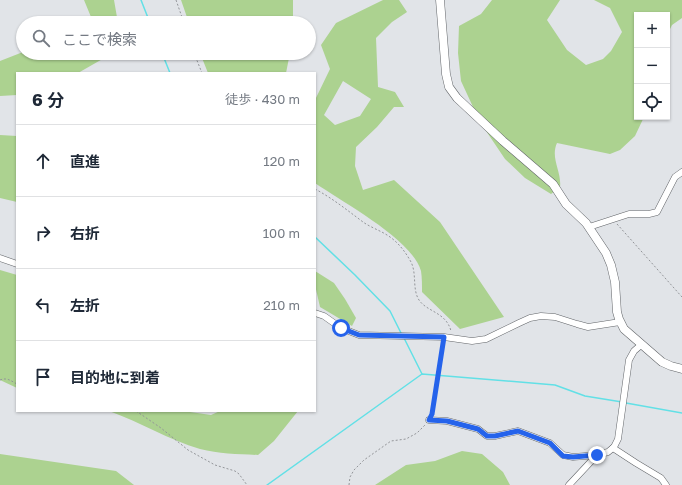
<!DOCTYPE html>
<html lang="ja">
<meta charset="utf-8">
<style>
:root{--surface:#fff;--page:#f2f2f3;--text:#1f2937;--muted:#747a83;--line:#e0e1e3}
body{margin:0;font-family:"Golos Text","Noto Sans JP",sans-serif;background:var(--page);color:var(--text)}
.controls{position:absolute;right:12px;top:12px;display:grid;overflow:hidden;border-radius:0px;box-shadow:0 1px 3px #0004}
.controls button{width:36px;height:36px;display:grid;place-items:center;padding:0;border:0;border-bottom:1px solid var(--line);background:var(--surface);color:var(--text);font:20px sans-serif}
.stop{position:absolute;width:12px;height:12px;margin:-9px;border:3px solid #2563eb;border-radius:50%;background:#fff}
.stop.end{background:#2563eb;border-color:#fff;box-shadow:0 1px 4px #0008}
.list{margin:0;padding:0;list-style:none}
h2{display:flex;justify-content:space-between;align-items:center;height:52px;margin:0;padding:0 16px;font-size:17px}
h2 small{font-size:13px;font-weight:400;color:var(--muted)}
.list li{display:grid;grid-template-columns:26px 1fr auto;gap:12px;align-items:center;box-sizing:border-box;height:72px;padding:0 16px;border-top:1px solid var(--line)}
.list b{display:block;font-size:15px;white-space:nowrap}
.list em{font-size:13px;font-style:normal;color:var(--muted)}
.icon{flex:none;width:22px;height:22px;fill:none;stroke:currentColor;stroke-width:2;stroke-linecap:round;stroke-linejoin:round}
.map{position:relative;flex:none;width:682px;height:485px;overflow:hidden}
.search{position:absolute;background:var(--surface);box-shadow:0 1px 3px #0004;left:16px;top:16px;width:300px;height:44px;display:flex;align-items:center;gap:10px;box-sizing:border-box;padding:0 14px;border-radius:22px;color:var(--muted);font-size:15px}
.panel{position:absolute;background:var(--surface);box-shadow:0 1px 3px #0004;left:16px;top:72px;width:300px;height:340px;border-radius:0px}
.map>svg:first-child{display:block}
</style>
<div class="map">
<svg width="682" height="485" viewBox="0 0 682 485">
<rect width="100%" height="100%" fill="#e1e4e8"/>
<!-- green -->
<g fill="#acd290" fill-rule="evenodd">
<path d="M84 0H114L118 23H82L91 17Z"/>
<path d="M181 0H293V23H189Z"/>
<path d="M383 0H399L407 12 392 22 376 38 378 87 395 92 404 107H394L377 127 356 147 355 166 363 190 394 180 440 222 504 317 460 329 422 292C422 286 422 277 421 271 412 239 342 202 315 183V100L330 69 321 45 336 23ZM343 81 371 99 360 116 335 125 324 115Z"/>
<path d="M492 0H560L547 20 567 50 586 65 603 59 611 51 622 32 610 8 594 0H682V18L672 25 667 35V15H637V117H644L635 136 620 150 610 154 557 143C550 158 562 172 560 187L551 194 525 178 505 159 480 122 461 81 458 53 459 26 481 14Z"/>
<path d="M23 52V53H111L106 57 78 73H17V95L0 96V61Z"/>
<path d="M200 53H290L286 73H208Z"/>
<path d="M0 135 17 136V202L0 198Z"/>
<path d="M0 270 17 275V388L0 380Z"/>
<path d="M315 271 334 283 345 299 356 318 352 326 320 307 315 285Z"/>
<path d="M109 411H183L211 415 220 411H298L274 441 258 455C239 454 219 454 200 449 169 440 140 422 109 411Z"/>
<path d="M462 451 482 454 503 472 510 485H375L406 465 435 461Z"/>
<path d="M0 454 116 471 134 485H0Z"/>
</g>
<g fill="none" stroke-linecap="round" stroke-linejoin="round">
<!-- stream -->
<g stroke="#62e0e6" stroke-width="1.5">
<path d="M141 0 150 23"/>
<path d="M162 53 170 73"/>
<path d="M315 237 355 275 390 311 402 335"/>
<path d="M404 338 422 374"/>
<path d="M626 403 682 413"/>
<path d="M267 485 422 374 555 385 585 396 622 402"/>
</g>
<defs>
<g id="minor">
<path d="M589 227 629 214H649L657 212 675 177 682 172"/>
<path d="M0 258 17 264"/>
<path d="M315 313 324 316 341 328 359 335 444 337 472 341 486 339 519 323 530 318 541 316 555 317 577 324 588 327 620 322"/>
<path d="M429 420 447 421 478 429 487 436H495L518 431 550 443 563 455 573 457 597 455 608 452 614 447 618 439 629 360 634 351 642 344"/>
<path d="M613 448 636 463 661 478 666 485"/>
<path d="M569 485 597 455"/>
</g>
<path id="tertiary" d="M440 0 446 74 449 87 457 98 503 141 553 184 566 204 586 223 606 253 611 265 615 282 617 312 619 319 624 329 662 362 671 366 682 369"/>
</defs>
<!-- minor casing -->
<use href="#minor" stroke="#626569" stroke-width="7"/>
<!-- tertiary casing -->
<use href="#tertiary" stroke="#626569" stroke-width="9"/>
<!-- path -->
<g stroke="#939599" stroke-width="1" stroke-dasharray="2 2" stroke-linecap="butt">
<path d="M176 0 184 23"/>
<path d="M194 53 202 73"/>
<path d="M315 189C332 198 347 210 363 222 370 227 379 230 387 235 397 241 405 251 411 262 417 274 412 289 419 300 427 312 446 312 451 331"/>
<path d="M617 224 682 297"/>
<path d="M0 380C7 377 11 381 17 384"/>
<path d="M136 411 161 428 188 450 215 465 235 471 239 474 247 485"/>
<path d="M431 415 443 343"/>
<path d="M349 485 350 477 354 470 364 460 391 441 406 439 417 433 426 424"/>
</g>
<!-- minor -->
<use href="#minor" stroke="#fff" stroke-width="6"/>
<!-- tertiary -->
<use href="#tertiary" stroke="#fff" stroke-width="8"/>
</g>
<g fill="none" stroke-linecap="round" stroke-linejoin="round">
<!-- route -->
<path stroke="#2563eb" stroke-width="5" d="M341 328 359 335 444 337 432 414 429 420 447 421 478 429 487 436H495L518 431 550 443 563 456 573 457 597 455"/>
</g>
</svg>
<div class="controls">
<button>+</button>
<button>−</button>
<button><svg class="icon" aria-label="locate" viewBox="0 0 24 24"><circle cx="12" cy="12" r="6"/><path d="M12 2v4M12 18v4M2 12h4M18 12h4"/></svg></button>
</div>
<div class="stop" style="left:341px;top:328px"></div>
<div class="stop end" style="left:597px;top:455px"></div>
<div class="search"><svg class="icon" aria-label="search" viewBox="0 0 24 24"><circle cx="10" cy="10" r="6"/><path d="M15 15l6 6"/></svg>ここで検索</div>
<section class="panel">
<h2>6 分<small>徒歩 · 430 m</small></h2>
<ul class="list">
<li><svg class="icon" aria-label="ahead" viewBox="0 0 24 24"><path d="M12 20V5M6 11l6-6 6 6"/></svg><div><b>直進</b></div><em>120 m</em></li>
<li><svg class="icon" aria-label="right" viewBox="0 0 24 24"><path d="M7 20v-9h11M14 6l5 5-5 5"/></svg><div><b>右折</b></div><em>100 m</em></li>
<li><svg class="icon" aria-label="left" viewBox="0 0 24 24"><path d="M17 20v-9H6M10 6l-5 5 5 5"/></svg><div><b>左折</b></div><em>210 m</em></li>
<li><svg class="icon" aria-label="arrive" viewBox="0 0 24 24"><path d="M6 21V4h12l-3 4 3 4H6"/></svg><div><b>目的地に到着</b></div></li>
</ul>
</section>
</div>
